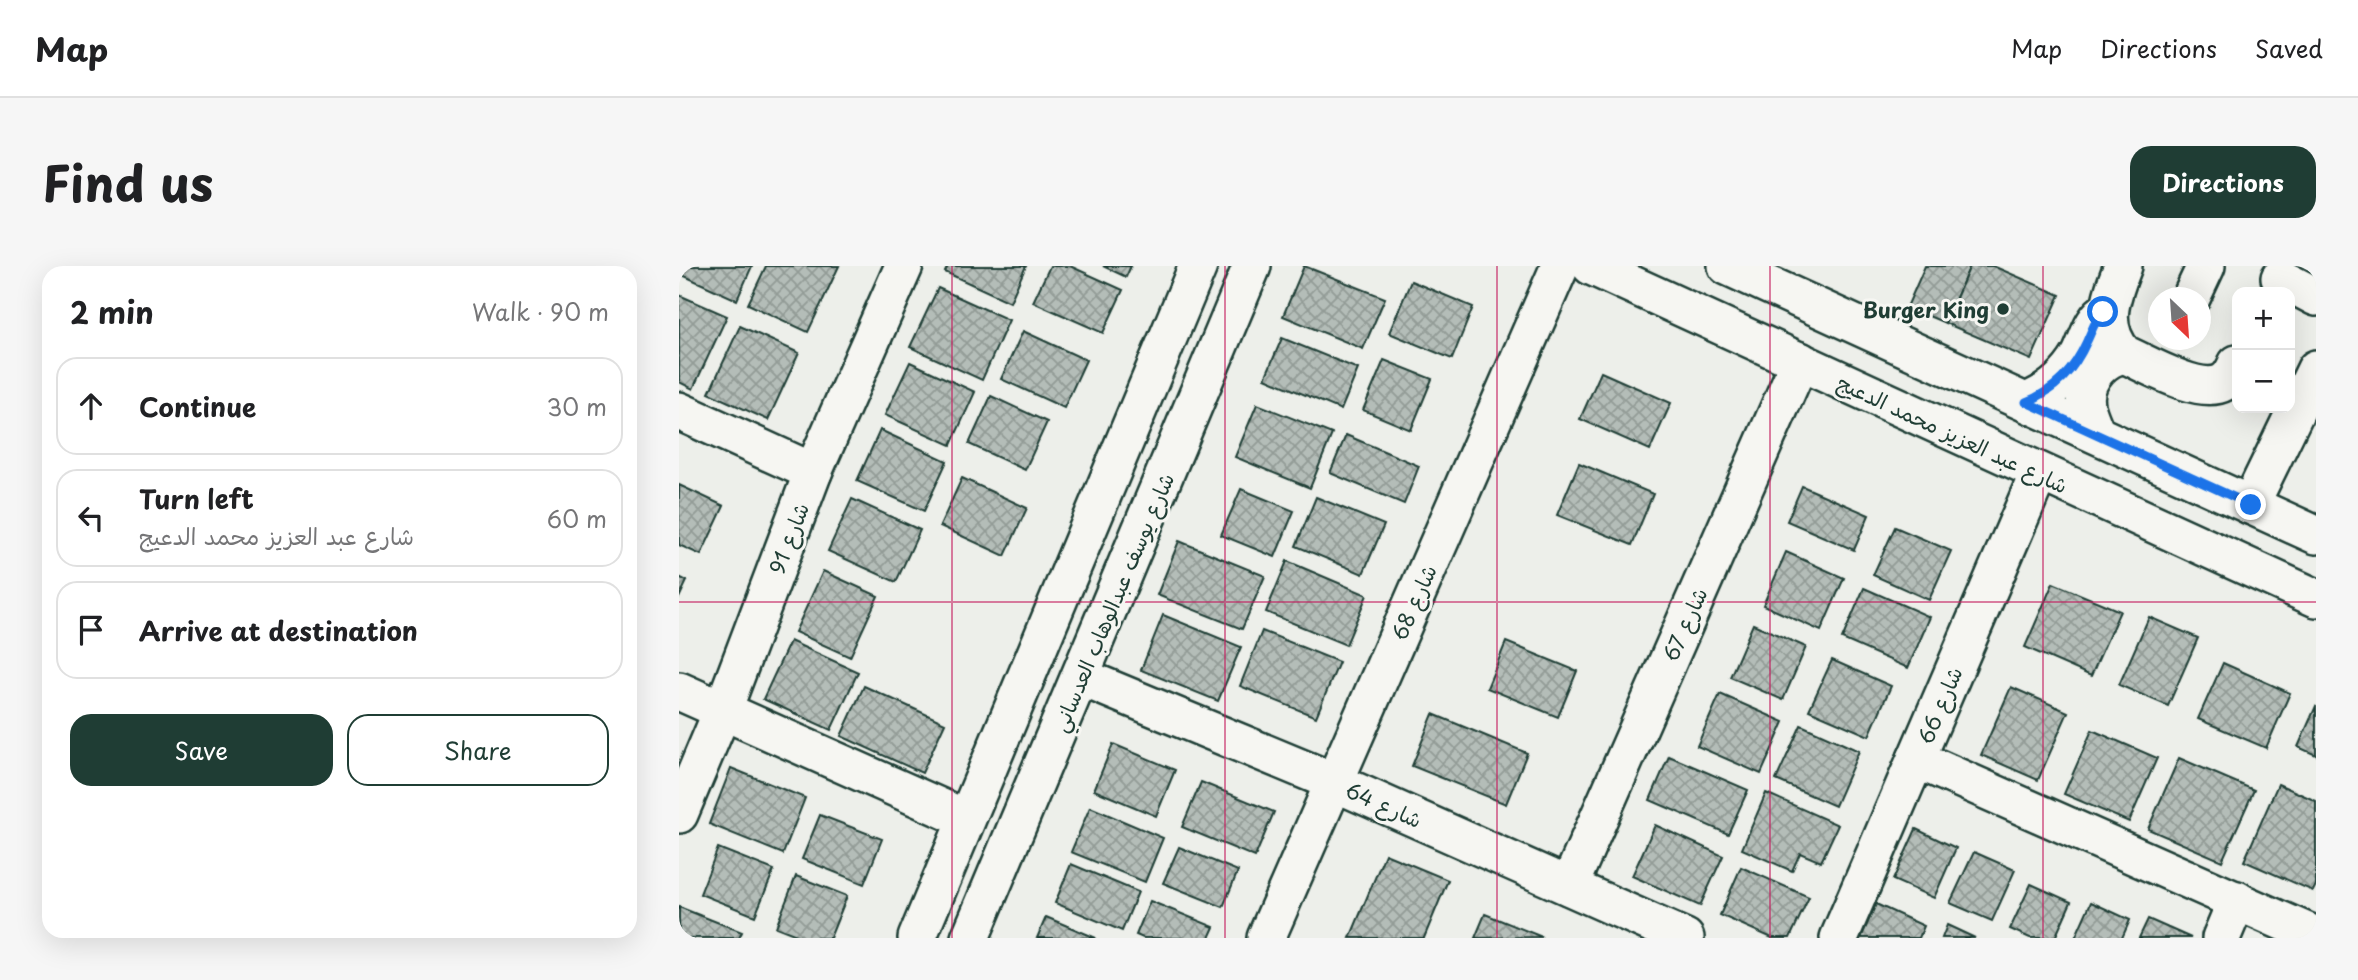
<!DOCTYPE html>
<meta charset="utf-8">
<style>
:root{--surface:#fff;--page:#f6f6f6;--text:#202124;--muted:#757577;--line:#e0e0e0;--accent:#1f3d34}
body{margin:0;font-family:"Playpen Sans","Playpen Sans Arabic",sans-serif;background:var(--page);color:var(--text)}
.controls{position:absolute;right:21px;top:21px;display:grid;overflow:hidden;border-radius:14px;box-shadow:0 7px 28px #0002}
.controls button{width:63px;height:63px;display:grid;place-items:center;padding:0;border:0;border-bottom:2px solid var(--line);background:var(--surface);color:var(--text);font:35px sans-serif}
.compass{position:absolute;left:1469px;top:21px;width:63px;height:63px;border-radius:50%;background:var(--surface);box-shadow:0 7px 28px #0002;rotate:155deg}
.stop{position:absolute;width:21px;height:21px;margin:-16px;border:5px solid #1a73e8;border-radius:50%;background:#fff}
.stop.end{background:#1a73e8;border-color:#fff;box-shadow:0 2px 7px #0008}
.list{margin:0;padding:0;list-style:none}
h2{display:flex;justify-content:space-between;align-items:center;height:91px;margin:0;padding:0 28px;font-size:30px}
h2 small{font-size:23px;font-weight:400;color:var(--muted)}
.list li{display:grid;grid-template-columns:46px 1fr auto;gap:21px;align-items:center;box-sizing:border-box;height:98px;margin:0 14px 14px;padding:0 14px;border:2px solid var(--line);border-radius:21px}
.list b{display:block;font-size:26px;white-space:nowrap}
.list p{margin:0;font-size:23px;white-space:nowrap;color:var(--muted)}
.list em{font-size:23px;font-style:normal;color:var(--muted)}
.actions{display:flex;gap:14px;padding:21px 28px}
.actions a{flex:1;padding:16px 0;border:2px solid var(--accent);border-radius:21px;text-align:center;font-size:24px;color:var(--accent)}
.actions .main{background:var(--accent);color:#fff}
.icon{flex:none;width:38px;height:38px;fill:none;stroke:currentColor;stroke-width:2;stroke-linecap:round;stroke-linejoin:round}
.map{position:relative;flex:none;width:1637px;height:672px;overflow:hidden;border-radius:21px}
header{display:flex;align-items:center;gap:42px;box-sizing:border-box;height:98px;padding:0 35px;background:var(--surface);border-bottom:2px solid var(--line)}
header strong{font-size:33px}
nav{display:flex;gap:38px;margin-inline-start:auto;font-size:24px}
.intro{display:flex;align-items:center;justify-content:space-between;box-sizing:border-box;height:168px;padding:0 42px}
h1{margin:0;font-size:49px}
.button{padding:18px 32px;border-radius:21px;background:var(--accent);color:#fff;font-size:24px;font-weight:700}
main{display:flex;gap:42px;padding:0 42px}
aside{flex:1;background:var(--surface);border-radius:21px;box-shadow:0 7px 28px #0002}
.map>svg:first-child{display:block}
</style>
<header>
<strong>Map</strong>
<nav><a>Map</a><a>Directions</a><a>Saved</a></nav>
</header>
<div class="intro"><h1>Find us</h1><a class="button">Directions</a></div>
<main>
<aside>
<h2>2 min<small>Walk · 90 m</small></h2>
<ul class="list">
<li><svg class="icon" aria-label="ahead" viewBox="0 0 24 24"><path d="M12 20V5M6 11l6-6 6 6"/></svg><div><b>Continue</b></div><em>30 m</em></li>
<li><svg class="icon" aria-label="left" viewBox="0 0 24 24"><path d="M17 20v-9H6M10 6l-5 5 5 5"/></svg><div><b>Turn left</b><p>شارع عبد العزيز محمد الدعيج</p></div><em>60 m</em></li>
<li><svg class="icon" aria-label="arrive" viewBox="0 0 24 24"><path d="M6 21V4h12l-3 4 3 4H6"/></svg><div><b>Arrive at destination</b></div></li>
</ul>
<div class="actions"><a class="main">Save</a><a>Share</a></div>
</aside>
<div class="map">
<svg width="1637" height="672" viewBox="0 0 1637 672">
<defs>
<pattern id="building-cross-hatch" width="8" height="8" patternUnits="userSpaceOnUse" patternTransform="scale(1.75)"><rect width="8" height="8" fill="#b4bdb8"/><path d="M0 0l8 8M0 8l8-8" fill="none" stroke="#929b96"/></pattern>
</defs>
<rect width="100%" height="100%" fill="#edefea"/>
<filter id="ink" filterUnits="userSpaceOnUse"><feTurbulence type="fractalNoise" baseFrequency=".0143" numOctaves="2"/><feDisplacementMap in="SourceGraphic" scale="14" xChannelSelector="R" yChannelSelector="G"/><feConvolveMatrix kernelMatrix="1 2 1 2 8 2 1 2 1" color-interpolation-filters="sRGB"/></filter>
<g filter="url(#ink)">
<!-- building -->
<g fill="url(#building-cross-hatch)" stroke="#1f3d34" stroke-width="2">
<path d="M5 0H73L58 34 1 8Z"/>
<path d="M87 0H160L129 66 69 38Z"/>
<path d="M269 0H347L331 36 266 6Z"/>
<path d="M371 0H391L444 24 424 67 354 36Z"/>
<path d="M424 0H452L447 11Z"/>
<path d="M625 0 706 32 684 83 604 50Z"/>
<path d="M1246 0H1291L1266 57 1228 41Z"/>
<path d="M1291 0H1314L1381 29 1352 94 1266 57Z"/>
<path d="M732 15 794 41 773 93 710 67Z"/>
<path d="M259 22 330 54 303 114 231 81Z"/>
<path d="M0 29 48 50 14 123 0 116Z"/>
<path d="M61 60 120 87 89 154 30 127Z"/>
<path d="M344 65 407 94 385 142 322 113Z"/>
<path d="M603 72 679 103 662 144 586 112Z"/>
<path d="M705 94 753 113 732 164 684 144Z"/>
<path d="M231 96 296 126 272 179 206 149Z"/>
<path d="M922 106 992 137 971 184 901 153Z"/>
<path d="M312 130 368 156 346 204 290 178Z"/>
<path d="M578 138 653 168 631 222 556 191Z"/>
<path d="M201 164 268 195 245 245 178 215Z"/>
<path d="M667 169 740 200 725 238 651 207Z"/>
<path d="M900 197 974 228 953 279 878 249Z"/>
<path d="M283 212 348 242 326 290 261 260Z"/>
<path d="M0 219 45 240 22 289 0 279Z"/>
<path d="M1123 220 1190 249 1175 284 1108 255Z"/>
<path d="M562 223 615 245 596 291 542 269Z"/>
<path d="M637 231 705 259 684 308 617 280Z"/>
<path d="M173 233 241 264 217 316 149 285Z"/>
<path d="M1216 261 1272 285 1250 334 1194 309Z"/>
<path d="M500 275 586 310 563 363 478 329Z"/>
<path d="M1107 286 1165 312 1142 365 1084 339Z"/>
<path d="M608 295 688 329 667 379 587 346Z"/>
<path d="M144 305 199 330 171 391 116 366Z"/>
<path d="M0 311 8 315 0 332Z"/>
<path d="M1374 317 1441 345 1412 410 1346 381Z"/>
<path d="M1185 322 1251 351 1229 402 1163 373Z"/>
<path d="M484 349 562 381 539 435 462 404Z"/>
<path d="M1470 351 1519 372 1489 440 1440 419Z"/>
<path d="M1074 358 1127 381 1104 434 1051 411Z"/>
<path d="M583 365 660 396 637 451 561 420Z"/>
<path d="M111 375 179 406 152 464 84 433Z"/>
<path d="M827 376 898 405 879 451 808 422Z"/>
<path d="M1153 394 1212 420 1190 470 1130 444Z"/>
<path d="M1544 397 1611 427 1587 482 1519 453Z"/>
<path d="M185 420 266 457 243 507 162 470Z"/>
<path d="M1332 421 1389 446 1359 514 1302 489Z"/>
<path d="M1041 428 1105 456 1082 508 1018 480Z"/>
<path d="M1637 440V489L1619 481Z"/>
<path d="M754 448 848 487 827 538 733 500Z"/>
<path d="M1122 459 1180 485 1156 540 1097 514Z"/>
<path d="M1413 464 1478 492 1450 556 1385 528Z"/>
<path d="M434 478 496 504 477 550 415 524Z"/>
<path d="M990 490 1069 524 1049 568 971 534Z"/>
<path d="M1500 492 1575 524 1543 595 1469 563Z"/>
<path d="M52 502 126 532 104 588 30 558Z"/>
<path d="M522 516 595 546 576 591 503 561Z"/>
<path d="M1599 518 1637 535V619L1634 625 1565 595Z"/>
<path d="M1087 527 1159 559 1142 596 1121 587 1113 605 1063 583Z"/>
<path d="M411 541 484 572 466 616 392 586Z"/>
<path d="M141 549 203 573 185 618 123 593Z"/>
<path d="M976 559 1044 590 1021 640 953 610Z"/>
<path d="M1237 563 1277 582 1255 632 1214 614Z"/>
<path d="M500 581 559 605 544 641 484 617Z"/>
<path d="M39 582 95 604 76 650 21 628Z"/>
<path d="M1295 586 1336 604 1313 655 1271 637Z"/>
<path d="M706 588 769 614 745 672H671Z"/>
<path d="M392 598 459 626 443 665 376 637Z"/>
<path d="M1062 601 1130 631 1111 672H1093L1041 649Z"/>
<path d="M117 610 168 630 151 672H125L97 661Z"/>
<path d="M1352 618 1392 636 1376 672H1351L1331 663Z"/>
<path d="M471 635 535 661 530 672H464L457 669Z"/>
<path d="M1412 636 1451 654 1443 672H1396Z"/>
<path d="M1197 638 1245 660 1240 672H1182Z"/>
<path d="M0 641 63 666 60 672H0Z"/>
<path d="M806 648 863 671 796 672Z"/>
<path d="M367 651 417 672H358Z"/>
<path d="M1469 653 1512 672H1460Z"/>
<path d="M1268 659 1296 672H1263Z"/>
</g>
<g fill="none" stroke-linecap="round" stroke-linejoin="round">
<defs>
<g id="minor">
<path d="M912 0 1637 332"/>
<path d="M1048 0 1637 269"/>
<path d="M1444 0C1432 31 1420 60 1445 88 1468 98 1521 130 1545 116 1551 112 1555 105 1558 98"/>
<path d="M1601 12 1637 31"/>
<path d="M1512 32 1527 0"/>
<path d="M1347 136C1370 127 1388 112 1401 90 1409 75 1413 52 1429 44"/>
<path d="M0 145 134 206"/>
<path d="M1417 168C1414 159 1409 150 1407 140 1403 119 1418 97 1438 90"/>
<path d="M1571 239 1637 103"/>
<path d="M402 411 655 516 1006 672"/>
<path d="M0 425 287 553"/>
<path d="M1237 493 1637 670"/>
<path d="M0 548 43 446 134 206 225 0"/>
<path d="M890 620 1121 95"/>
<path d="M238 672 519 0"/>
<path d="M291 672 573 0"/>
<path d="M587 672 881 0"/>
<path d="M1160 672 1360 207"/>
<path d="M1542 672 1558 634"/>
</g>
</defs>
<!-- minor casing -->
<use href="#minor" stroke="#1f3d34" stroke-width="42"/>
<!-- minor -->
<use href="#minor" stroke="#f6f6f2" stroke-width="37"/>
</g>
</g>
<g fill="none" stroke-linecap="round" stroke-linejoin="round" filter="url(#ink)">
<!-- route -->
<path stroke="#1a73e8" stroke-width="9" d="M1424 46C1416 53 1413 65 1408 75 1395 104 1377 124 1347 136L1572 239"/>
</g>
<!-- grid -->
<path fill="none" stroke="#c2185b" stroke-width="2" stroke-opacity="0.55" d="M273 0V672M546 0V672M818 0V672M1091 0V672M1364 0V672M0 336H1637"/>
<!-- markers -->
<circle fill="#1f3d34" stroke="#f6f6f2" stroke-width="2.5" cx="1324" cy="43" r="7"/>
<g text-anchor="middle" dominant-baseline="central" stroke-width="6" stroke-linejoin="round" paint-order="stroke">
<!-- poi labels -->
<g font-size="21" font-weight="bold" fill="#1f3d34" stroke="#f6f6f2" text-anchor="end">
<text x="1310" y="43">Burger King</text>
</g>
<!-- street labels -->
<g font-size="21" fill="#1f3d34" stroke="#f6f6f2">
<text transform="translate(1274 167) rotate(25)">شارع عبد العزيز محمد الدعيج</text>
<text transform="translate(109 272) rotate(-69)">شارع 91</text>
<text transform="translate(433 336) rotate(-67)">شارع يوسف عبدالوهاب العدساني</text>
<text transform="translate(734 336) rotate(-66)">شارع 68</text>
<text transform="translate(1005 358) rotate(-66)">شارع 67</text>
<text transform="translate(1260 439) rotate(-67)">شارع 66</text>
<text transform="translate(705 538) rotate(24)">شارع 64</text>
</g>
</g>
</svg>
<div class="controls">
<button>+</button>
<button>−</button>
</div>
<svg class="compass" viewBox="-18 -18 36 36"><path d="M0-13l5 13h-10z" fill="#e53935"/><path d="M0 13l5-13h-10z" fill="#757577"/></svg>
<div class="stop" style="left:1424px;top:46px"></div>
<div class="stop end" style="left:1572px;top:239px"></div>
</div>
</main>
